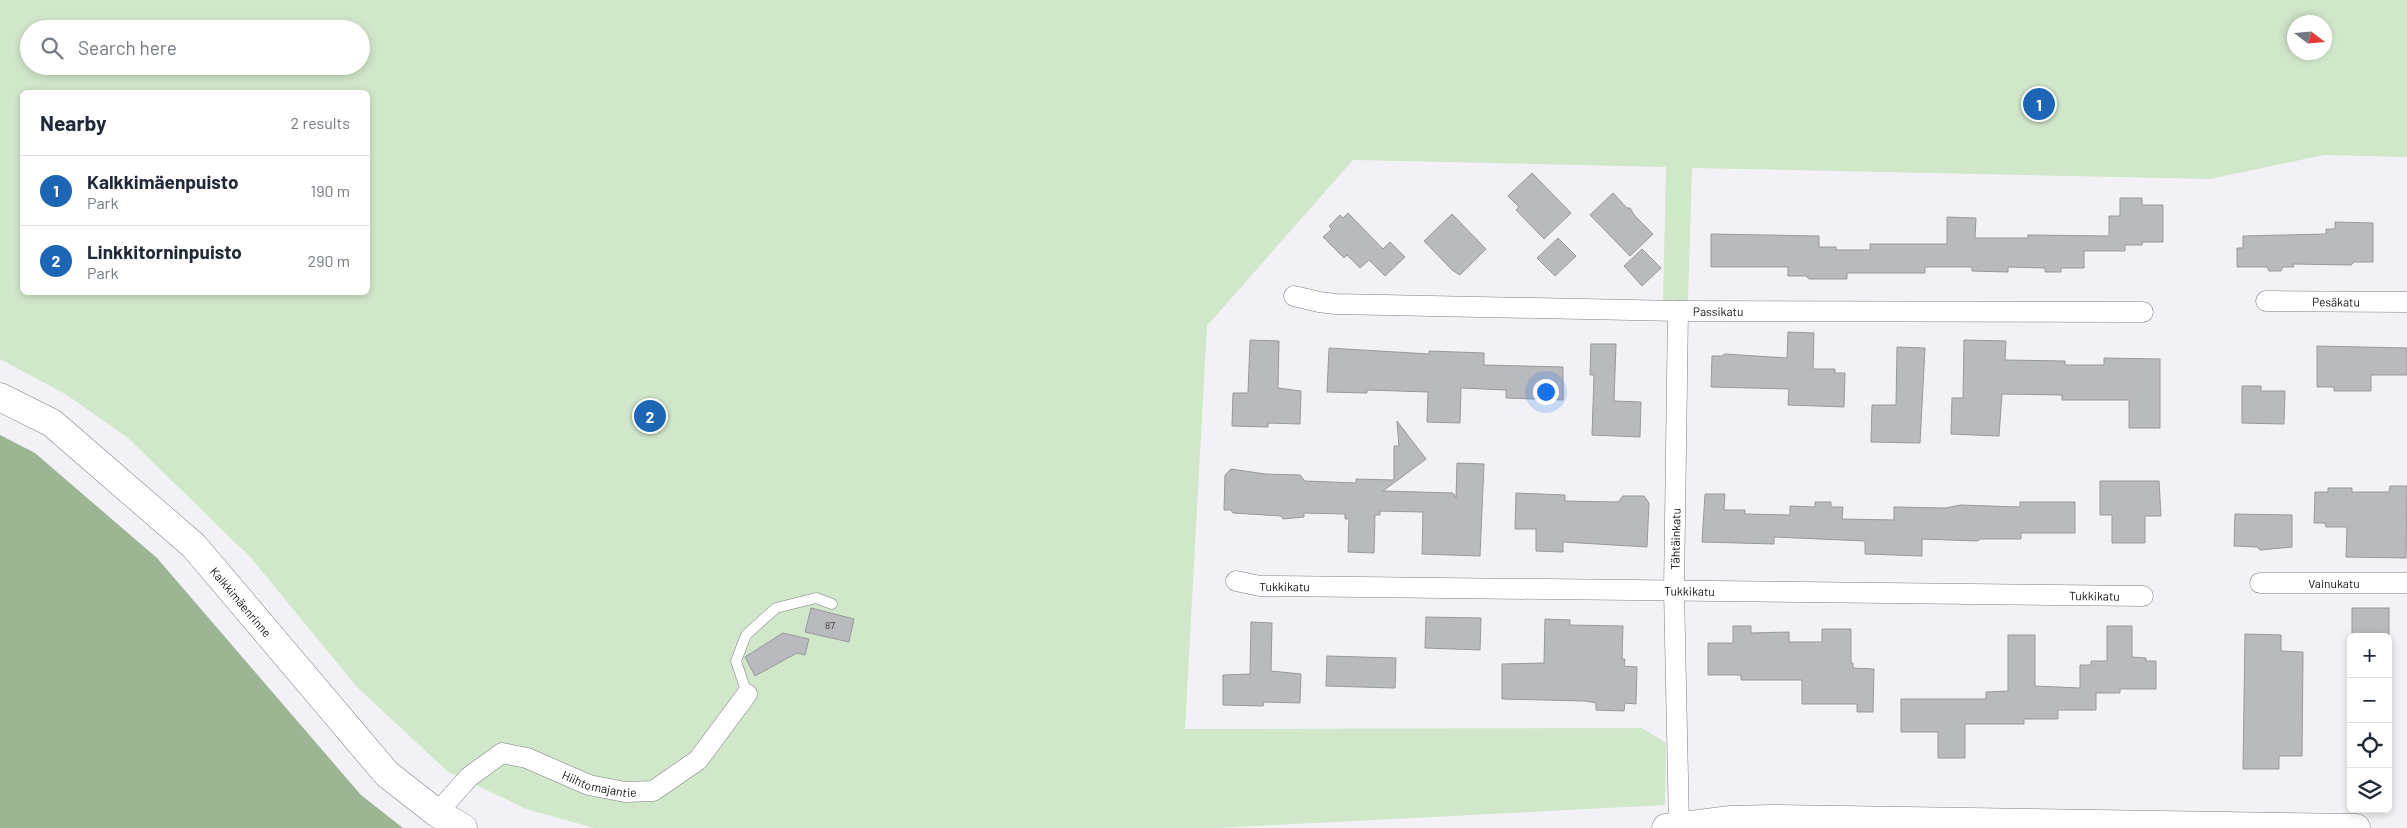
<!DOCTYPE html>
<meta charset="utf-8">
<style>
:root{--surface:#fff;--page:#f2f2f3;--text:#1f2937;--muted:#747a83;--line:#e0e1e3;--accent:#1d65b5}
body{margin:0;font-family:Barlow,sans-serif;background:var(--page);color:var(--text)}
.controls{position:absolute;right:15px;bottom:15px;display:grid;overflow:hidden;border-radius:8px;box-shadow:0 2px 8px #0003}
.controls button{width:45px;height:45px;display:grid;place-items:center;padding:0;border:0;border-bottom:1px solid var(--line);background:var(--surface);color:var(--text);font:25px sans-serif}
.compass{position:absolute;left:2287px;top:15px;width:45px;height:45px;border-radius:50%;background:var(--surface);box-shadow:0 2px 8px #0003;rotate:106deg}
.you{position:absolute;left:1545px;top:391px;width:18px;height:18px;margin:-12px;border:4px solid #fff;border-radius:50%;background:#1a73e8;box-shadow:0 0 0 8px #1a73e833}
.badge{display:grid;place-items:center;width:32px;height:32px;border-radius:50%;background:var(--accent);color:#fff;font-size:16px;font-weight:700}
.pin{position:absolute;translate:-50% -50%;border:2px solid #fff;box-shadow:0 1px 5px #0006}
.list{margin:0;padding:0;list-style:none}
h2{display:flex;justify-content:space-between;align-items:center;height:65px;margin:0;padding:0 20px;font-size:21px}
h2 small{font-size:16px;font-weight:400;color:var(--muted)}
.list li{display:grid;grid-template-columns:32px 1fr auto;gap:15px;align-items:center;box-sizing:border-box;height:70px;padding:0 20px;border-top:1px solid var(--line)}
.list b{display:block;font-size:19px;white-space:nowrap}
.list p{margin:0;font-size:16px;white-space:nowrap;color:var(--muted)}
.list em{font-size:16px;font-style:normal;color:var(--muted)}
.icon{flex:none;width:28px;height:28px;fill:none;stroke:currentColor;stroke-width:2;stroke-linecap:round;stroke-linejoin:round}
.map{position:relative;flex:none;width:2407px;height:828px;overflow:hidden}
.search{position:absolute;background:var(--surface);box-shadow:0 2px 8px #0003;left:20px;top:20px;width:350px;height:55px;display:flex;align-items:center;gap:12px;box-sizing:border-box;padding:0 18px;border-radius:28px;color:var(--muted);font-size:19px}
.panel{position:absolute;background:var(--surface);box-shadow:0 2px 8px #0003;left:20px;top:90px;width:350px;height:205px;border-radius:8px}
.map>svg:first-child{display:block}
</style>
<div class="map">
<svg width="2407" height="828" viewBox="0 0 2407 828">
<rect width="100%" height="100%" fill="#f2f2f6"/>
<!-- green -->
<path fill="#d1e7ca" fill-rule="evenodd" d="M0 0H2407V157L2324 155 2210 179 1692 168 1688 302H1663L1666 167 1353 160 1207 326 1185 729 1642 728 1666 743 1665 805 1218 828H594L526 809 447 771 357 687 251 558 128 438 67 395 0 359ZM2294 22H2324V52H2294ZM29 29H361V66H29ZM22 92H368V292H22Z"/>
<!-- forest -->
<path fill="#9cb694" d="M0 435 35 453 157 558 361 795 403 828H0Z"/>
<!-- building -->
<g fill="#b9babe" stroke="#98999d">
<path d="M1532 173 1571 213 1544 239 1516 210 1519 207 1508 196Z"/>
<path d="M1613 193 1627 208H1630L1635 216 1653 234 1630 256 1590 215Z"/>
<path d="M2120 198H2142V205H2163V242H2143L2142 245H2125V251H2084V268H2061V272H2045V268L2008 267V272L1972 271V267H1925V273H1847V279H1809L1806 276H1788V267H1711V234L1819 236V247H1836V250H1870V244H1947V217L1976 218 1975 238H2028V235L2109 236V216H2120Z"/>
<path d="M1348 213 1383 249 1390 242 1405 257 1385 276 1369 260 1360 268 1347 255 1344 258 1323 237 1332 229 1329 226 1340 215 1343 218Z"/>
<path d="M1452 214 1486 249 1460 275 1452 270 1424 241Z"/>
<path d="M2335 222 2373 223V262H2354L2351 265 2293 264 2294 267H2283L2281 271H2269L2267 267H2237V248H2243V236L2326 234V229H2335Z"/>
<path d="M1558 238 1576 256 1555 276 1537 258Z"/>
<path d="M1642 249 1661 268 1642 286 1624 266Z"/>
<path d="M1788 332 1814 333 1813 369H1835V373H1845L1844 407 1788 405 1789 389 1711 387 1712 356H1722L1725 354 1787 358Z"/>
<path d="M1250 340 1279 341 1278 388 1301 391 1300 424 1268 423V427L1232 426 1233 393H1248Z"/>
<path d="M1964 340 2006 341 2005 360 2065 361V365H2104V358L2160 359V428H2129V400H2062V395L2002 394 1999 436 1951 434 1952 398H1963Z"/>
<path d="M1591 344H1616L1614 401 1641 402 1640 437 1592 435 1594 375H1590Z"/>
<path d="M2317 346 2407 348V375H2371V391H2334V387H2317Z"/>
<path d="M1897 347 1925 348 1920 443 1871 442 1872 405H1896Z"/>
<path d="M1329 348 1429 354V351L1484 353V365L1563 367V400L1506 398V390L1461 388 1460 423 1427 422 1428 392 1367 390V393L1327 392Z"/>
<path d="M2242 386H2261V391H2285L2284 424 2242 423Z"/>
<path d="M1397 421 1426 459 1383 491 1453 493 1456 498 1457 463 1484 464 1480 556 1422 554 1423 512 1380 511V515H1375L1374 553 1348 552 1349 519H1345V514L1304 513V517L1283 519 1281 516 1233 513 1231 510H1224L1225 475 1231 469 1265 474 1300 475 1305 481 1356 483V479L1394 480V446H1399Z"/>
<path d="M2100 481H2159L2161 516H2145V543H2112V515H2100Z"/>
<path d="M2390 486H2407L2406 558 2346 557 2347 527H2326L2325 523H2314L2315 492H2328V488H2352V492H2389Z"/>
<path d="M1516 493 1565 495V501L1618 502 1623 496H1644L1649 503 1647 547 1563 542V552L1536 551V529H1515Z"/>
<path d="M1705 494H1725L1724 510H1745V514L1790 515V506L1815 507V502H1831V507H1843L1842 519 1894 520V507L1946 508 1960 505 2020 507V502H2075V533H2021V539H1980L1978 541 1922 539V556L1865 554V541L1774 537V544L1702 542Z"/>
<path d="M2235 514 2292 515V547L2260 550 2257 547 2234 546Z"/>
<path d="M811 608 854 619 849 642 805 632Z"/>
<rect x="2352" y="608" width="37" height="29"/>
<path d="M1426 617 1481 618 1480 650 1425 648Z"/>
<path d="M1545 619 1570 620V625L1623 626 1622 659H1625L1624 666 1637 667 1636 704 1625 703 1624 711 1596 710V703L1585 701 1502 699V664L1544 663Z"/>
<path d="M1251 622 1272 623 1271 671 1301 674 1300 703 1264 702 1263 706 1223 705V675L1250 674Z"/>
<path d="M1733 626H1751V633L1789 632V642H1822V629H1851V663H1853V668L1874 669 1873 712H1857V704H1802V680H1741V675H1708V643H1733Z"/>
<path d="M2107 626H2132V657L2146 658V661H2156V689H2120V693H2096V710H2058V719H2024V724H1965V758H1938V732H1901V699H1986V692L2008 691V635H2035V686L2080 688V665H2091V661H2107Z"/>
<path d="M783 633 809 639 805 655 797 653 755 676 745 657Z"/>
<path d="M2245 634 2281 635V651L2303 652 2302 756H2279V769H2243Z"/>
<path d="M1327 656 1396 658 1395 688 1326 686Z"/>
</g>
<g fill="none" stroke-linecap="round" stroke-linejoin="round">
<defs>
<path id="lane" d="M747 694 736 661 746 635 776 608 816 598 832 604"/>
<g id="street">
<path id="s1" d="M1294 296 1319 302 1336 304 1678 311 2143 312"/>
<path id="s2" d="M2266 301 2407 302"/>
<path d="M1678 311 1674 590 1679 826"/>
<path id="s3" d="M1236 581 1260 586H1277L2143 596"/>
<path id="s4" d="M2260 583H2407"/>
<path id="s5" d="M437 813 469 777 502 753 527 758 589 785 625 792 653 791 698 760 747 694"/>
</g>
<g id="secondary">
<path id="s6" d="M0 397 52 423 194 546 387 774 437 813 463 828"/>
<path d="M1666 828 1731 820 1772 819 2356 828"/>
</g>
</defs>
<!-- lane casing -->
<use href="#lane" stroke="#7e7e82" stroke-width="11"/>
<!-- street casing -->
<use href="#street" stroke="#7e7e82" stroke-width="21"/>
<!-- secondary casing -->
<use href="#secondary" stroke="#7e7e82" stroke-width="29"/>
<!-- lane -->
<use href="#lane" stroke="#fff" stroke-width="10"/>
<!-- street -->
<use href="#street" stroke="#fff" stroke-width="20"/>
<!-- secondary -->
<use href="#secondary" stroke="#fff" stroke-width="28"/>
</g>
<g text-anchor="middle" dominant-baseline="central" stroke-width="5" stroke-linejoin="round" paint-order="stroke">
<!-- number labels -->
<g font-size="10" fill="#3b3b3d">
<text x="830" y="625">87</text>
</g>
<!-- street labels -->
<g font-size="12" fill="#111112" stroke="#fff">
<text stroke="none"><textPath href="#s2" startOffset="70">Pesäkatu</textPath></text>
<text stroke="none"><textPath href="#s1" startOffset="425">Passikatu</textPath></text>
<text transform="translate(1675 539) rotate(-89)">Tähtäinkatu</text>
<text stroke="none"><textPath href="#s4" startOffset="74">Vainukatu</textPath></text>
<text stroke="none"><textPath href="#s3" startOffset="49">Tukkikatu</textPath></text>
<text stroke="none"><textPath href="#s3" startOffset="454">Tukkikatu</textPath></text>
<text stroke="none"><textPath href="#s3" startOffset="859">Tukkikatu</textPath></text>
<text stroke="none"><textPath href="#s6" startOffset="319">Kalkkimäenrinne</textPath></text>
<text stroke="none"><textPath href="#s5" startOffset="192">Hiihtomajantie</textPath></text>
</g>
</g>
</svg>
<div class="controls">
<button>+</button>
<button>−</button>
<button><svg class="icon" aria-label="locate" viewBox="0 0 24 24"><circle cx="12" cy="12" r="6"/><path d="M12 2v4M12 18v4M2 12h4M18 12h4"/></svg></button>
<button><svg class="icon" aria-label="layers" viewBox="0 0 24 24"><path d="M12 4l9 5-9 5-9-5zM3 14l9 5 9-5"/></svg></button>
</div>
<svg class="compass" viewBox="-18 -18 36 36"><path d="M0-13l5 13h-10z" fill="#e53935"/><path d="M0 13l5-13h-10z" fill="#747a83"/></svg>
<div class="you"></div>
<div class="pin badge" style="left:2039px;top:104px">1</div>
<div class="pin badge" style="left:650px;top:416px">2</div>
<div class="search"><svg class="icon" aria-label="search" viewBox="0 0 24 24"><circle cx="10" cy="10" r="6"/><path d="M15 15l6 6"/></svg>Search here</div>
<section class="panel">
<h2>Nearby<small>2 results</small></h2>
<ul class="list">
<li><span class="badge">1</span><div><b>Kalkkimäenpuisto</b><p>Park</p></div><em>190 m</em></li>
<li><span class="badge">2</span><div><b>Linkkitorninpuisto</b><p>Park</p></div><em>290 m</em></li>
</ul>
</section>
</div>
